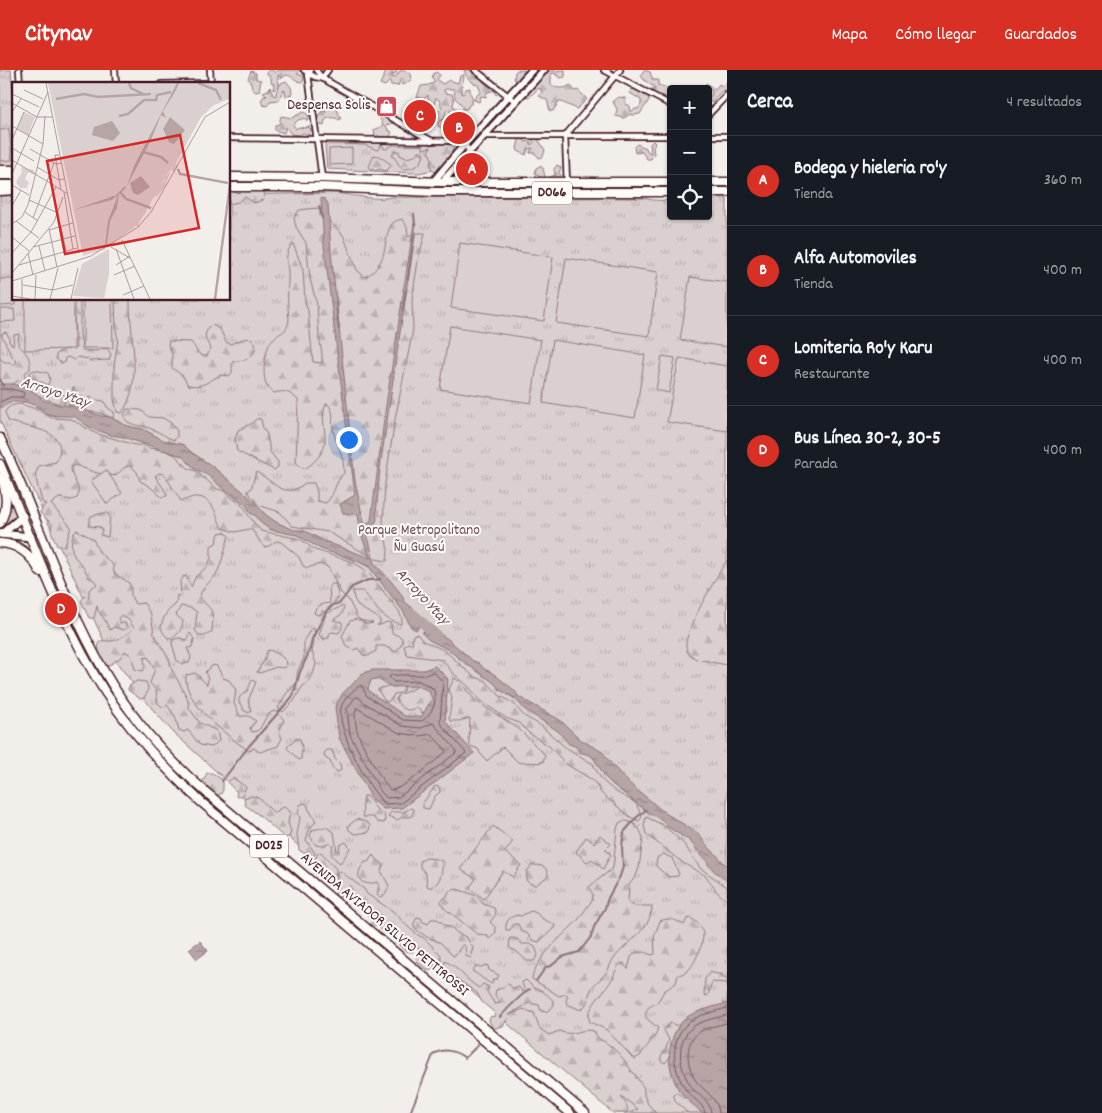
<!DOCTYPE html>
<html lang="es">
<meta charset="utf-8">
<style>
:root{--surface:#171b24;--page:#242831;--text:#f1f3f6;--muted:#9ea1a6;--line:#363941;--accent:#d93025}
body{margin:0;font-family:Dekko,sans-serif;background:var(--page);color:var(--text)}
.controls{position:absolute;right:15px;top:15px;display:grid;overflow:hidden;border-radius:5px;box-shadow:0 1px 4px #0004}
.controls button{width:45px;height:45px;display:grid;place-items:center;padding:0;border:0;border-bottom:1px solid var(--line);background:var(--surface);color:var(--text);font:25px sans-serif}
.you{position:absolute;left:348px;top:369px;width:18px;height:18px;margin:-12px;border:4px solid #fff;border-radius:50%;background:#1a73e8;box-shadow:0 0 0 8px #1a73e833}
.badge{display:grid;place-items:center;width:32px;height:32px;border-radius:50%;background:var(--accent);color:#fff;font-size:16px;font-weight:700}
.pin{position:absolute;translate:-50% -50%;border:2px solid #fff;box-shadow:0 1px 5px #0006}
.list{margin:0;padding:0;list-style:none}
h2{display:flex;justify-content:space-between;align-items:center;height:65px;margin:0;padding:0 20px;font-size:21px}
h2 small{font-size:16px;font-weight:400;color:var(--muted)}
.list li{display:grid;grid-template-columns:32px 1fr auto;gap:15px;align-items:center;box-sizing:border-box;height:90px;padding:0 20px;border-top:1px solid var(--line)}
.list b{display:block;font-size:19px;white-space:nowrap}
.list p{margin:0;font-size:16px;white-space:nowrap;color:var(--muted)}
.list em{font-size:16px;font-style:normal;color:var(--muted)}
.icon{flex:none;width:28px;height:28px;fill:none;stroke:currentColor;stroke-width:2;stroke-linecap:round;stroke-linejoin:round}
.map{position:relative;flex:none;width:727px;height:1043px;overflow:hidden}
header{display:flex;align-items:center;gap:30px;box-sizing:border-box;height:70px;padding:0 25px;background:var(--accent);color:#fff}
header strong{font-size:24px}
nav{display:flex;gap:28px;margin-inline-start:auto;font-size:18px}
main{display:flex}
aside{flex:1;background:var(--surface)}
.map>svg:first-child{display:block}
</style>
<header>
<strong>Citynav</strong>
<nav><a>Mapa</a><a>Cómo llegar</a><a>Guardados</a></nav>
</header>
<main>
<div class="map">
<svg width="727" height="1043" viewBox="0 0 727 1043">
<defs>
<pattern id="grass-tufts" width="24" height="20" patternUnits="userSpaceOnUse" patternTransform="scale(1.25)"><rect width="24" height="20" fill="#d9d0cf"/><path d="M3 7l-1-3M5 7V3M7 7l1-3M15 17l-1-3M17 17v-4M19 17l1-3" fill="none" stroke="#bcb2b2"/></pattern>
<pattern id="forest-firs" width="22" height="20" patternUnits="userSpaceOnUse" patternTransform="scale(1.25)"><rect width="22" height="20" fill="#d9d0cf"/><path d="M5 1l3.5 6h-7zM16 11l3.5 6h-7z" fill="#bcb2b2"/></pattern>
<pattern id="water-ripples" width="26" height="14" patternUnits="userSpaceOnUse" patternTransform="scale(1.25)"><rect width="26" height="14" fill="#b7a5a6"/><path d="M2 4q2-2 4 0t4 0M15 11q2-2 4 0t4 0" fill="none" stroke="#978687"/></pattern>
</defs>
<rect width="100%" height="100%" fill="#f2efeb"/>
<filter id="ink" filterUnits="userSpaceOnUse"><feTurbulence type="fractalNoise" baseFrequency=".02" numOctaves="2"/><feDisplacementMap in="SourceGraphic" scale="10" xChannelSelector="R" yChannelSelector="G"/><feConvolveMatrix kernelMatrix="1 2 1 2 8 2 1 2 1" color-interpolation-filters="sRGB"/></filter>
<g filter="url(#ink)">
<!-- grass -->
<g fill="url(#grass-tufts)" stroke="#92787d">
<path d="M0 0H11L14 36V96H0Z"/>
<path d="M325 74 450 76 433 100 418 103 327 99Z"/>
<path d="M297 109 421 115H398L388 116 297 113H229V110Z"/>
<path d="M671 115V118L491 119 458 117Z"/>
<path d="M335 123C355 125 374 131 393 127L644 128 653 130 671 131V146H708V128H727V1043H616L294 772 174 663 154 641 118 594 106 575 0 351V126H14V229H229V125Z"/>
<path d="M11 428 18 446 0 462 7 446Z"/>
<path d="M36 472 84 571 163 685 581 1043H575L180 709C157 683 134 658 114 630 80 581 59 526 36 472Z"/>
</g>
<!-- forest -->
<g fill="url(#forest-firs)" stroke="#92787d">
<path d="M268 0H272L275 3 276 0H301L297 4 304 6 303 12C296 12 293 6 286 5L282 8 278 5 279 15 274 20H273L274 14 271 12V7L267 4Z"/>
<path d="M387 0H397L396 3 392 4 393 7 396 6 400 1 404 0 411 4 412 9 404 15 401 14 403 11 401 8 398 16 391 15 390 11 385 16 380 14Z"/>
<path d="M464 0H473L474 3H478L479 7 482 8 484 13 491 18 494 17 499 23 496 25 494 20 486 23V27L481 26 479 32 474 30 476 25 480 23V20L478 15C471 12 466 8 464 0Z"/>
<path d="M517 0H524V2L532 4 534 7 535 0H537L543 6 548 1 565 0V7C558 9 559 7 554 3L551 4V15C556 19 566 19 570 15L575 21 578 20 587 29 577 39 559 31 553 41H550L547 30 539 26 542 22 539 18 529 27 525 26C526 18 526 14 521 8L516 11 514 8 515 2Z"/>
<path d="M644 0 650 2 653 10H658V15L671 19V28L669 30 664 26 659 27 649 21V19L654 20 655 18 643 9 641 5Z"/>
<path d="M251 1 256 3V9L261 10 259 21 256 22 252 19 251 13 248 9Z"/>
<path d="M436 2 440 5 437 10 443 14 449 10 458 13 460 6 464 5C464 9 461 17 462 24H463L466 19 470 18V23L473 28 472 33 468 36V38L463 40V36L455 28 454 19H447L444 20 445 23 452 24 454 30 453 36 460 42 459 48 456 52 453 50V43H451L448 39 446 41 444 51 447 56H453L454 58 449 65H446L442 58 438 56V52L445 48 444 46 439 49 436 47 438 42 442 38 439 30 436 28 434 34 432 35 428 32V25L423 30 417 27 421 16 429 15 435 12 432 7 434 3Z"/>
<path d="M286 11 291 17 292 24 286 26 285 21 283 20 279 30 270 31 267 36 263 35 261 31 263 27 267 26 263 22 268 20 270 17 273 25 276 26V22L281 13Z"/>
<path d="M727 12V22L723 20 716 27 713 33 709 31 708 27 711 26 712 21 706 17V13L715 20 719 14 722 16Z"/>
<path d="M632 19 646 21 649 30 640 44 633 45 630 44 624 48 616 46 617 39 613 32 619 27 625 28 626 34 630 36 631 42 634 39H638L641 35V30L630 23Z"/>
<path d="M327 32 336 37 341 49 339 50C336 47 329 47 325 50L324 56 318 54V46L322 41 326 42 324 35V33Z"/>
<path d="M303 42 309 45 307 51 305 48 298 50 293 55 296 59 298 57 304 58 309 56 311 60 308 65 303 63 300 65 291 64 286 57 284 63 275 60V55L279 54 281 46 292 48Z"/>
<path d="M382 42 393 50 391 54 386 55 388 60 392 62 390 66 394 72 393 75 386 79 383 78V75L381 74 380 78 377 80 365 75H358L356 71 359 68H375L374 60 383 56 380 47Z"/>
<path d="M536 66 545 80 543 87 539 88 535 83H530V81L532 80 533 78 528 79 526 85 518 81 517 78 519 70 524 69 525 72 530 71 531 75 533 73V68Z"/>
<path d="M425 68 456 73 448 89 442 95 441 98 437 103 432 100 430 94 432 89 428 81 431 77 423 79V75L420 72 421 69Z"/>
<path d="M653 71 655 73 653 77 654 84 651 89H647L642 82 635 83 634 77 637 74 646 78 648 82 651 83 650 74Z"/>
<path d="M395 81H398L400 85 406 88 415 86 419 81H421L424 86C419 97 413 99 402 99L392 84Z"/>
<path d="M374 85 379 86 392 95 386 101 380 99 375 101 369 97Z"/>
<path d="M557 95 561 97 559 103 564 109C557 113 547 114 542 119L537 118 536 114 540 107 535 103 536 98 540 96 543 98 545 107 547 108 555 105 554 99Z"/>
<path d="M229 117 235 123 240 120 246 121 248 119H262L265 124 263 130 254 133 245 127 238 132 229 134Z"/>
<path d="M317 138 343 165 357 200 365 207C392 194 381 162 394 152 397 150 399 150 402 149L407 157 408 167 416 163H425L418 191 412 229 413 260 396 344 385 413 383 452 388 481 387 491 375 489 328 462 292 456 280 442 258 435 247 421 251 419 256 402C275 411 283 431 305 413H314L317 422V431L326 433C336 423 334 413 344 403 344 383 336 376 333 359 331 347 336 344 327 333 320 345 325 354 325 368 326 381 315 393 304 399L296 393 298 330C290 322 285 320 274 323 272 321 270 320 268 318 261 309 264 279 272 270 277 264 285 263 288 255 290 250 288 242 288 236 287 227 288 218 288 209 289 193 282 187 293 173L303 200 305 232 308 241 313 292 322 293V284L319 266 317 235 310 209 306 173 296 157 294 148 299 140Z"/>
<path d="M73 229H80V263L82 280 96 281 107 278 111 284 109 290 90 291 88 289 78 287 74 290 68 287 65 288 64 293H61L56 289V285L59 281 61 282 64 279 68 280 69 278H76Z"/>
<path d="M115 229H130C129 265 144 311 122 343L117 342 114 329V296L118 269 116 260Z"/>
<path d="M212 255 220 259 226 272 230 274C239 271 243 267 253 269 262 283 246 292 233 291L232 294V303L229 306 220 305C209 311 203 318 188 315L183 306 172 298V284L168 275 169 271 191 272C197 278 197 287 207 286L211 278C206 271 203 267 208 258Z"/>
<path d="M6 262 9 267V272L13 275 14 265 19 264 18 275C26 282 31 288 30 299L25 303V308L28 313C36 314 40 320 48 322 54 323 58 321 64 325L65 331 63 336C49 329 36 326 23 316V314L19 310 10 316 0 315V288L4 292H9L13 295 17 292 13 288 1 264Z"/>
<path d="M34 300 48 303 50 309 48 315 30 307 29 303Z"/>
<path d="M73 317H74L78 325 83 327V332L86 335 83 339 69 336V330L71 329Z"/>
<path d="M90 327 97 330 104 331 107 337 114 342 113 348 96 342H85L88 334V330Z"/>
<path d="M20 334 33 338 52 348 71 349 95 363 135 375H144L149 378 167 381 175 385 188 398 196 401 217 419 222 420 245 438 249 446 261 461 300 469 315 480 353 492 364 499 371 506 399 541 402 549 401 554C380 549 376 536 363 521H353C354 542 369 539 380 550V554L377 555H380L387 552 391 553 392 563 401 567 403 572 396 582 384 576H376V581L368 586 363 585 358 578 354 580 346 576 342 566 350 551 356 549 367 554 373 553 360 550 357 547 348 529 341 523 328 497 320 494 307 498 303 496 299 487 281 472 276 471 269 476 264 477 253 461 249 459 235 462 222 458C216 446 214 428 197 427 192 426 187 430 181 431L164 404 159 403 155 406 166 422 167 426 162 427 149 416 140 411 137 402 131 396C123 396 121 401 116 406L97 403 75 395 71 397C71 410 83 417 77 428L72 430 59 428 51 434 71 457 65 476H57L51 461 52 454 40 443 44 435 46 434 42 432 35 405 39 396 56 392C73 358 27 359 8 351L5 342C9 335 13 335 20 334Z"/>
<path d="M127 339 141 340 149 347 163 348 171 353 177 361V366L174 370C166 367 159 362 152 359 143 355 116 356 127 339Z"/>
<path d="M256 349H261L263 359 267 364 270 382 278 392V397L274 400 237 381 235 370 238 360 251 354Z"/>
<path d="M103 443H108L110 447 108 467 100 465 102 461 101 457 88 456 91 446Z"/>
<path d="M77 460 93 469 99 482 113 495 114 503 129 513 131 517V526L135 534 144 533 151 545 154 564 169 589 171 598 187 627 189 638 200 653 217 661 219 671 212 677 200 675 188 660 184 662 179 660 175 646 167 635 162 637 158 633 156 620 150 613 155 599 148 587 144 588 145 597 143 601 135 599 131 585 125 581 120 588 108 596C101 592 97 579 99 572 105 569 106 572 112 571 119 570 129 563 134 558L129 550 121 545 118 549 120 553H125L127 558 123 560 114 557 110 560C107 556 107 553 104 549 101 544 98 543 97 536L94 548H89L81 531 85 526 89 527V520L97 514 94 510 88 507C86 498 80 494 75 487 70 480 70 465 77 460Z"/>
<path d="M225 462 229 466C225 477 223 490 218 501 213 511 202 516 200 526 202 532 208 535 211 540 214 546 212 555 212 562L205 566H199L195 560 197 542 191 538 181 536 176 545 183 551C183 559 173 574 165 565 163 563 162 560 161 558 163 546 167 541 176 534L177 525 181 527 180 512 183 507 186 506 191 517 196 506 207 497 211 488V476L216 473 219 463Z"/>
<path d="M727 490V595L696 589 688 583C687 581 686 578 686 576 685 559 717 506 727 490Z"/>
<path d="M335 513 339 528 323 543 318 545 314 543C316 535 323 534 330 533L329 516Z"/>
<path d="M342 536 344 537 342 544 333 550 342 552V558L339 563 332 562 329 564V568L323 569 319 565 326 544Z"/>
<path d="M314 558 315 567 312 581 316 594 313 604 310 610 302 617 294 631 283 642 278 638 286 624 296 613 298 600 304 588V570L311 559Z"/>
<path d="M190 563 194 569 192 577 187 578 191 587 189 593 183 594 177 591 172 573 174 569 180 568 186 570Z"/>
<path d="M417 564 423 571 444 580 473 606 486 611 499 625 514 634 524 646 540 655 565 677 593 694 600 707 605 713 616 722 636 733 642 747 639 751 630 747 601 723 594 711 566 694 549 676 529 663 519 653 506 648 479 630 469 617 452 602 443 590 407 585 404 576 408 573 412 575 413 565Z"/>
<path d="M270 580 280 585 287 592 285 598 276 597 260 603 257 602 264 591 267 581Z"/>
<path d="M213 595 217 596 223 608 229 610 236 620 234 634 240 646H249L256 651 250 658 252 662C266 662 261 642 276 641L284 650 279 662 282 668 278 676 260 682 253 678 249 681C229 667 182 632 186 605L196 603 207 615 208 609 205 602Z"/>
<path d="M454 608 461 612 467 621 476 631 519 659 545 685 543 692C534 694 528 691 519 693L503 677 487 691 480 683 478 679 470 676 469 670 470 648 459 651H450L449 649 452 627 449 619Z"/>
<path d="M252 610 256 612 248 631 251 640 249 643 243 640V636L239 633C238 624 243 626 247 621 249 619 250 613 252 610Z"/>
<path d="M137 611 146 612C150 620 147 623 143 629L139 628 128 620 129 616Z"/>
<path d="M397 613 404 614 405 618 401 624 415 618 420 613 435 621 426 644 421 642 417 637C407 643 401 639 396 629L400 623 394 624 392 629 387 632 384 630 378 620C381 617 391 616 397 613Z"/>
<path d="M297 668 300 669 302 677 301 689 299 690 287 678 289 674H291Z"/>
<path d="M327 680H332L335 689 340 694 341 700 338 702 333 699 330 691 325 688 324 683Z"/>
<path d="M207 703H212L223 710V720L221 724 215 726 203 711Z"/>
<path d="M233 708 246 717 242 726 238 727 236 726 237 722 227 712Z"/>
<path d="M435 716 439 717 440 722 435 726 429 739 423 738V733Z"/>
<path d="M251 726C261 726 266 736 273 742H277L279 739 284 737 290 741 288 753 291 761 290 766 285 768 259 745 245 735 244 728Z"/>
<path d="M364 726H367L377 740 384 744 385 749 384 753 377 752 373 747H363C362 742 363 731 364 726Z"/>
<path d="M304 733 308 735V738L316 751 309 760 306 770 315 783 312 788 299 780 297 764 300 748 298 743 300 735Z"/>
<path d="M411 738 414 740 411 747H403L397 750 388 746 391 742H403Z"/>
<path d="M646 747 663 755 670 761 684 774 700 798 727 817V831L717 822 706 806 683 793 646 764 644 756Z"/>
<path d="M357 749 366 752 370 755 369 762 355 764 349 760 348 756Z"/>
<path d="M623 751C633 750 641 759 643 768L639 798 636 806 629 815 628 833 635 836H652C652 861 623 873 611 893 609 896 609 900 606 903 597 914 589 915 588 932L581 940 567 934 566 930 568 926 566 924 559 926 556 924 532 909C535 888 563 866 578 850 583 844 586 837 592 831L593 825 589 817 613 798 617 759 619 753Z"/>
<path d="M493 756 513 771 505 782 521 795 513 807 503 801 484 829 469 818 476 809 460 799Z"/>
<path d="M326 757 334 762 337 781H339L340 775 346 772 350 778 344 788 340 793 336 790 331 784 333 776 329 773 323 776 316 775 310 766 312 760Z"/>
<path d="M600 765 611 774 605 780 611 784 603 799 592 789 587 792 576 782 586 767 594 773Z"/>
<path d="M321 782 336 799V803L340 801 364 819 367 824 394 842 408 857 418 865 424 868 441 885V893L437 894 408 870 413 878V882C407 883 398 877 398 871L408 869 394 859 383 862 377 855H373L369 848 368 845 373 840 348 820 344 827H337L335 823C338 818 339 814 336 809L337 803 332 805 329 804 314 791 318 783Z"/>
<path d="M663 784 672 788 679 804 678 806 668 807 656 796 657 788Z"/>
<path d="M373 785 383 795 381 801 389 816 385 825 380 827 377 824 379 816 377 812C359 818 353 805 365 792H368Z"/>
<path d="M426 788 437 789 442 791C443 802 441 811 432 818L427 816 426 804 420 797V791Z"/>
<path d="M532 795C541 795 548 796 548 806L536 815 529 813 526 810 527 801Z"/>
<path d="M457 819 477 826 483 834 494 838 496 844 490 852 495 857 496 862 490 869 485 865 477 864 451 843C445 840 443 837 441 831L447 826 449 821Z"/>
<path d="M531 841C539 843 539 847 545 850 550 853 552 852 556 856L539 872 532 870 527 863 522 862 518 854H514L510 860H506C505 851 510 846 518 845L521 846Z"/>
<path d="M417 847 421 848 423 852 428 854 431 849H437L445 855 452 858 457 863 466 867 473 877 471 888 466 886 465 876 463 874 455 885 453 886 441 873 427 867 418 861 413 856Z"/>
<path d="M690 848C708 857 704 871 697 886 693 895 689 903 678 905L676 913 664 921 657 933C650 936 644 938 646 948L658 958C655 969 646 976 640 986L634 989 607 960 590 952C588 947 589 942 592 937 598 926 609 917 614 905 617 899 616 896 623 893L628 899 631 887 636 882H644L652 885 655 884 654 867 660 851C669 847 676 850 684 855L687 849Z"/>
<path d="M510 868C517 868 518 869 522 874H530L535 877 538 885 534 891H527L516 881 509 878Z"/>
<path d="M418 883C424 883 432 889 435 894L433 899 429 901 418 893 416 888Z"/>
<path d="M445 891C458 897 467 911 479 918L483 914 489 917 487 922 495 934 500 933 495 925 496 920C503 919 505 914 509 914L512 918 519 917 523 922 524 919 522 912 526 910 535 919C541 919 541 920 546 924 555 931 558 935 546 942L541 941 539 935 529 933 509 945 523 939 534 943 540 959 549 965 559 961C575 968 580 957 594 961 599 972 601 968 609 975 617 981 626 991 631 1000L630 1002 632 1001 644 1018V1025L648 1034 656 1043H630L638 1039 621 1026C623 1032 630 1036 627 1043H613L509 955 506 952 508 948 503 956 493 959 489 950 491 946 494 947 495 943 482 932 477 923 444 900Z"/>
<path d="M485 895 488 896 489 900 499 905 497 909H493L492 914C488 913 478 904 472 901L476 896 482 897Z"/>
<path d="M710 902 717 904H722L724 908 727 909V913L712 912 708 925 706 926 704 924 705 909Z"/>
<path d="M466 933 473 947 512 985H504L479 960 457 944V937Z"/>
<path d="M671 952 674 955H678C681 967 674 984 665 993L661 991V986L665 981 669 970 664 960Z"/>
<path d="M677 1022 683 1028 689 1026 707 1043H688L676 1032 673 1025Z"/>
</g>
<!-- pitch -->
<g fill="#d9d0cf" stroke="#92787d">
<path d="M9 59 12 90 0 91V60Z"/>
<path d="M352 78V94L329 95V79Z"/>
<path d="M460 173 553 187 544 251 451 238Z"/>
<path d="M566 188 658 202 649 266 556 253Z"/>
<path d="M690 207 727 212V277L680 270Z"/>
<path d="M0 209H14V229H15V235L0 236Z"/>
<path d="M25 229H74V279L25 280Z"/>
<path d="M83 229H112L113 278H83Z"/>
<path d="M0 239H14L15 251 0 252Z"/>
<path d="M450 256 541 270 531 333 440 319Z"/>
<path d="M553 270 645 285 635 348 543 333Z"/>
<path d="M662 286 675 288 669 323 656 320Z"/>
<path d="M679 288 727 296V361L667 352Z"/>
<path d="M106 400 122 423 107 434 91 411Z"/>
</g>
<!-- water -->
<g fill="url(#water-ripples)" stroke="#8b6f75" fill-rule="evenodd">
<path d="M321 128 325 129 328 134 331 182 355 411 363 449V455L371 451 385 342 414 153 416 154 380 398 376 445 377 448 376 452 364 459 369 470 374 493 390 510 402 525 404 531 422 546 425 550 416 560 411 557 403 541 369 497 357 491 321 479 297 465 271 460 262 454 256 446 250 443 247 436 221 417 209 406 195 399 182 386 123 367 111 365 89 357 74 346H55L45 343 34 335 26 332H12L0 338V314H12L27 318 37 324 43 330 60 335H78L84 340 101 346 110 347 127 356 143 359 163 370 184 375 191 382 212 396 246 424 266 445 276 452 294 460H303L324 471 370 488 361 464 358 444 343 443 340 434 355 425 324 176Z"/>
<path d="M430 554 436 561 449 570 473 591 479 593 484 599 491 602 514 620 519 627 560 650 580 669 602 682 614 697 630 714 665 743 698 763 705 773 727 796V811L713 800 690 771 668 757 661 749 649 743 612 714 606 708 595 690 590 685 579 682 577 677 569 674 558 661 524 639 517 630 500 620 493 612 465 593 449 580 429 570 422 563Z"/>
<path d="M435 596 448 609 445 651 474 683 402 738 383 739 372 729 339 668 335 637 343 623 353 614 361 604 372 600H424ZM374 609 379 610 392 617 418 616 429 621 432 629 421 647 405 646 370 622 368 619 371 610Z"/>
<path d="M200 871 208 881 197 889 189 879Z"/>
<path d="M727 933V1043H702C696 1037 688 1031 682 1024 665 1002 664 966 687 947 695 941 717 936 727 933Z"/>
</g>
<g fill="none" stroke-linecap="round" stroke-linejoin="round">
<!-- shore -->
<g stroke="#76555c" stroke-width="1">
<path d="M0 319H11L23 322 24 324 23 327H11L0 332"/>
<path d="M434 602 443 612 440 653 466 683 401 733 385 734C369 720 336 659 341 638 343 629 354 619 361 615L367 626 403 650 422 651C433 643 438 631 433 618L419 611 394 612 389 607 391 605H424Z"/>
<path d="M356 627H359L363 632 402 656 421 658 433 653 456 680V683L399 727 387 728 381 722 350 665 347 639Z"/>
<path d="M357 638 399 663 420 666 431 664 445 679 446 682C434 691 404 720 390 720 383 713 360 671 357 661 356 654 353 643 357 638Z"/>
<path d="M705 1043C704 1033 691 1028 686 1020 672 1000 668 966 691 951 698 945 717 941 727 938"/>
<path d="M711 1043C711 1030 697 1026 691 1016 679 999 674 970 694 956 701 951 719 947 727 945"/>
<path d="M719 1043C718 1028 706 1023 697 1012 687 999 683 974 698 963 705 958 718 955 727 953"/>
</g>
<!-- stream -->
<g stroke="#8b6f75" stroke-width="2">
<path d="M319 136 322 148"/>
<path d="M414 144 415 155"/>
<path d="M408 209 415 162"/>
<path d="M336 232 339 259"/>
<path d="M403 241 406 221"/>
<path d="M0 309 3 316"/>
<path d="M222 711 249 676 293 626 300 602 310 580 312 569 326 542 333 535 340 533 352 517 368 510H375L380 509"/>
<path d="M536 911 546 897 551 896 562 887 579 882 591 867 594 857 605 838 608 828 620 806 623 797 622 776 624 762 637 747 646 740"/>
<path d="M500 947C506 940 523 923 530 919"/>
<path d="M410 1043 433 985C443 977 456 981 465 988L478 975"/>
</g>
<!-- river -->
<path stroke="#b7a5a6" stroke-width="10" d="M412 543 437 566"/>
<defs>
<g id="street">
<path d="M19 0 20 14"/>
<path d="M115 0 116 14"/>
<path d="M210 0 211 14"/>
<path d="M304 0 315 7 322 8 432 71"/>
<path d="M311 0 308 4 322 108"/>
<path d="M316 0 322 8"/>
<path d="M475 0 516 32"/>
<path d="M604 0 671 35"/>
<path d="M322 8 328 0"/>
<path d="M161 14 211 13"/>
<path d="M708 45 727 25"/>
<path d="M486 66H671"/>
<path d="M708 66H727"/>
<path d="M229 68 459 71 465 74 470 83"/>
<path d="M567 113 565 66 620 0"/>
</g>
<g id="secondary">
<path d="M433 112 465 74 532 0"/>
<path d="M442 112 544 0"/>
</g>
<g id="primary">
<path d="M0 464 31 467"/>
<path d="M2 464 23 446"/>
</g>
<g id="highway">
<path d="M458 95 459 104 468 112"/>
<path d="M0 100H14"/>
<path d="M0 105H14"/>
<path d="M229 107 322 108 442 112H671"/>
<path d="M708 112H727"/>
<path d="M0 115H14"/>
<path d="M229 117H322L434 122H671"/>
<path d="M0 121 14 120"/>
<path d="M708 122H727"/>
<path d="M0 368C37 445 61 527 104 601 131 648 166 688 207 723L585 1043"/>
<path d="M0 394C33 471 60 552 105 622 132 663 164 698 200 731L570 1043"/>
<path d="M0 453C9 437 6 424 2 407"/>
<path d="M0 473C19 474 32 486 40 502"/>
</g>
</defs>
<!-- street casing -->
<use href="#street" stroke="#4a1f2b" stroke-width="8"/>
<!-- secondary casing -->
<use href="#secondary" stroke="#4a1f2b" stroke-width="10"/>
<!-- primary casing -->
<use href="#primary" stroke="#4a1f2b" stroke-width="11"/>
<!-- highway casing -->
<use href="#highway" stroke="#4a1f2b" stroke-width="11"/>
<!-- street -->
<use href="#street" stroke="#fdfcf7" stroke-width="4.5"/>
<!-- secondary -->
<use href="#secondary" stroke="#fdfcf7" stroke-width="6"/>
<!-- primary -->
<use href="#primary" stroke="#fdfcf7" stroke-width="7"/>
<!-- highway -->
<use href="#highway" stroke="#fdfcf7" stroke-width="8"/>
</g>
</g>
<!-- icons -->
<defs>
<symbol id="shop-square" viewBox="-11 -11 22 22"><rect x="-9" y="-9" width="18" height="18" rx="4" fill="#d1495b" stroke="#fdfcf7"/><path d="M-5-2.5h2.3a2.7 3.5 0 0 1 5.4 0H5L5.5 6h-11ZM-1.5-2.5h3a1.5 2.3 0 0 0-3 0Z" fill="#fff"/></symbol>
</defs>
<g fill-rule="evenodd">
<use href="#shop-square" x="374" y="24" width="25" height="25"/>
</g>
<g text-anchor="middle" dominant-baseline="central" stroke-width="4" stroke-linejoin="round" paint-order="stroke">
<!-- shield labels -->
<g fill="#fdfcf7" stroke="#806168" stroke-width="1">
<rect x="532" y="111.5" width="40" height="23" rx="4"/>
<rect x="250" y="764.5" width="38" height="23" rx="4"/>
</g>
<g font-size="14" font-weight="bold" fill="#4a1f2b">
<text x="552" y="123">D066</text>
<text x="269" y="776">D025</text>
</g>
<!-- poi labels -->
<g font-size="15" fill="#4a1f2b" stroke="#fdfcf7" text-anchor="end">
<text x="371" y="36">Despensa Solis</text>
</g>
<!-- park labels -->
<g font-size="15" fill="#6e4b54" stroke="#fdfcf7">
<text x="419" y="461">Parque Metropolitano<tspan x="419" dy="17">Ñu Guasú</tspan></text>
</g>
<!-- street labels -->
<g font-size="15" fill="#4a1f2b" stroke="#fdfcf7">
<text transform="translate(384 855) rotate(40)">AVENIDA AVIADOR SILVIO PETTIROSSI</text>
</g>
<!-- water labels -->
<g font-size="16" font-style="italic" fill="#704e56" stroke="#fdfcf7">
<text transform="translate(55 323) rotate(18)">Arroyo Ytay</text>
<text transform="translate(422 527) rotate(47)">Arroyo Ytay</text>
</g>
</g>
<!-- overview -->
<g transform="translate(12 12)">
<rect width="218" height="218" fill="#f2efeb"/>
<path d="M36 1H217V17L202 23 189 35 126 142 97 164 71 174ZM97 167V192L92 216 61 214 70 182Z" fill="#d9d0cf"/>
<path d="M167 1H174L153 35 151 30ZM173 5 180 9 175 17 181 21 176 27 180 31 176 37 183 42 177 49 167 36 158 32ZM192 15 197 25 200 24 189 35 163 83 166 82V85L163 90 159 88 153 103 157 100 145 114 139 115 146 108 145 104 153 99 152 91 155 90 154 95 159 88 156 89V86L159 87 160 85 157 80 149 86V80L153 81 140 74 139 79 138 74 133 73 129 78 125 88 128 85 129 92 117 101 120 106H117V116L135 119 134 130 128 137 129 140 128 138H125L128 146 122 142 121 147H116L109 156H99L96 163 98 140 105 127 108 113 116 106V101L139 59 147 37 150 34 153 38 135 70 147 68 159 74 160 81 163 70 191 31 189 24 196 26ZM110 116 124 119 131 123H124L127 126 118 136 120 131H106ZM106 132 120 138 124 132 128 133 107 155 102 153 100 145ZM101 32H105L109 42V70L91 64 108 52ZM9 85 22 88 23 93 16 90 13 97 17 100 15 106H8L4 100 10 90ZM106 110 101 130 98 129 100 120 96 118 88 122 96 123 88 126 87 130H68L82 124 63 130 70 120 63 118V114ZM94 141V167L78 172 90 165 86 163 91 161 94 149 87 150 89 157H79L87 155 86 150 68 153 65 145 70 151 80 150 93 148Z" fill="#d9d0cf" fill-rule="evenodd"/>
<path d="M12 30 23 35 16 53 5 47Z" fill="#d9d0cf"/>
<path d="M165 1H167L163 10 151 29 154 36 149 33 139 58 115 104 122 84ZM158 35 173 48 162 62 157 60 151 47ZM100 39 108 51 101 59 80 53 82 45ZM129 94 138 105 126 113 121 111 118 101ZM113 104 114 106 107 112 105 126 98 139 95 162 93 164 96 139 106 113 100 118 61 128 102 114 62 115 103 114Z" fill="#b7a5a6"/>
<path fill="none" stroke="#b7a5a6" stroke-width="2.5" d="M117 1 119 6 131 12M186 1 204 8 209 18M44 17 72 12 86 15 139 12M107 34 116 32 132 18H144L145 13 159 10M131 70 149 75 156 81M166 87 168 92 216 101M108 110 114 117 139 126M203 217 218 103"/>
<path fill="none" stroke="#af9c9e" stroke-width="1" d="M34 1 67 171M12 8 31 17M0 12 27 25M0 21 25 35H40M0 30 9 17M0 44 31 62M0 58 12 30M0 66 22 79M18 67 44 82 50 81M47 73H43L49 108M0 78 56 112M25 85 47 98 52 97M0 92 36 10M0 103 17 113M52 110 61 167M17 118 46 131M0 124 9 108M13 130 26 139M21 136 42 81M4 139 27 156M0 142 10 135 16 123 31 62 33 34M49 145 54 169M37 147 45 185M37 148 61 141M0 155 17 169M110 158 138 217M27 164 33 189M21 165 63 154M99 165 118 176M104 167 122 217M0 171 19 150 44 105M16 171 21 193M7 183 65 166M104 183 118 174M0 191 42 140 51 115M102 193 123 184M0 199 79 174 126 145 139 130 193 35 218 20M11 203 41 208 61 203M111 213 132 204M0 214 18 217M10 217V197M23 217 24 193M38 217 46 186M59 217 66 186"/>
<path fill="#d62828" fill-opacity="0.15" stroke="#d62828" stroke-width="2.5" d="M168 53 187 146 53 172 35 79Z"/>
<rect width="218" height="218" fill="none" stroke="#4a1f2b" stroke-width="2.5"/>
</g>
</svg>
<div class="controls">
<button>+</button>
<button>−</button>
<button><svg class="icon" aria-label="locate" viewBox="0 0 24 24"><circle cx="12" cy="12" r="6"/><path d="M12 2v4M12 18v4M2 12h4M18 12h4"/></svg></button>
</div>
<div class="you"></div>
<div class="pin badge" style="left:472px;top:99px">A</div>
<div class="pin badge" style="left:459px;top:58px">B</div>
<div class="pin badge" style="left:420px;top:46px">C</div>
<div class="pin badge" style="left:61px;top:539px">D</div>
</div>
<aside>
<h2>Cerca<small>4 resultados</small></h2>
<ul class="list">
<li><span class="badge">A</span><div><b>Bodega y hieleria ro'y</b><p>Tienda</p></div><em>360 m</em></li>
<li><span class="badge">B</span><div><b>Alfa Automoviles</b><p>Tienda</p></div><em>400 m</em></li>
<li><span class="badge">C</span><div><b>Lomiteria Ro'y Karu</b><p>Restaurante</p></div><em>400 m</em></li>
<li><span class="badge">D</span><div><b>Bus Línea 30-2, 30-5</b><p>Parada</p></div><em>400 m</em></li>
</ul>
</aside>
</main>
